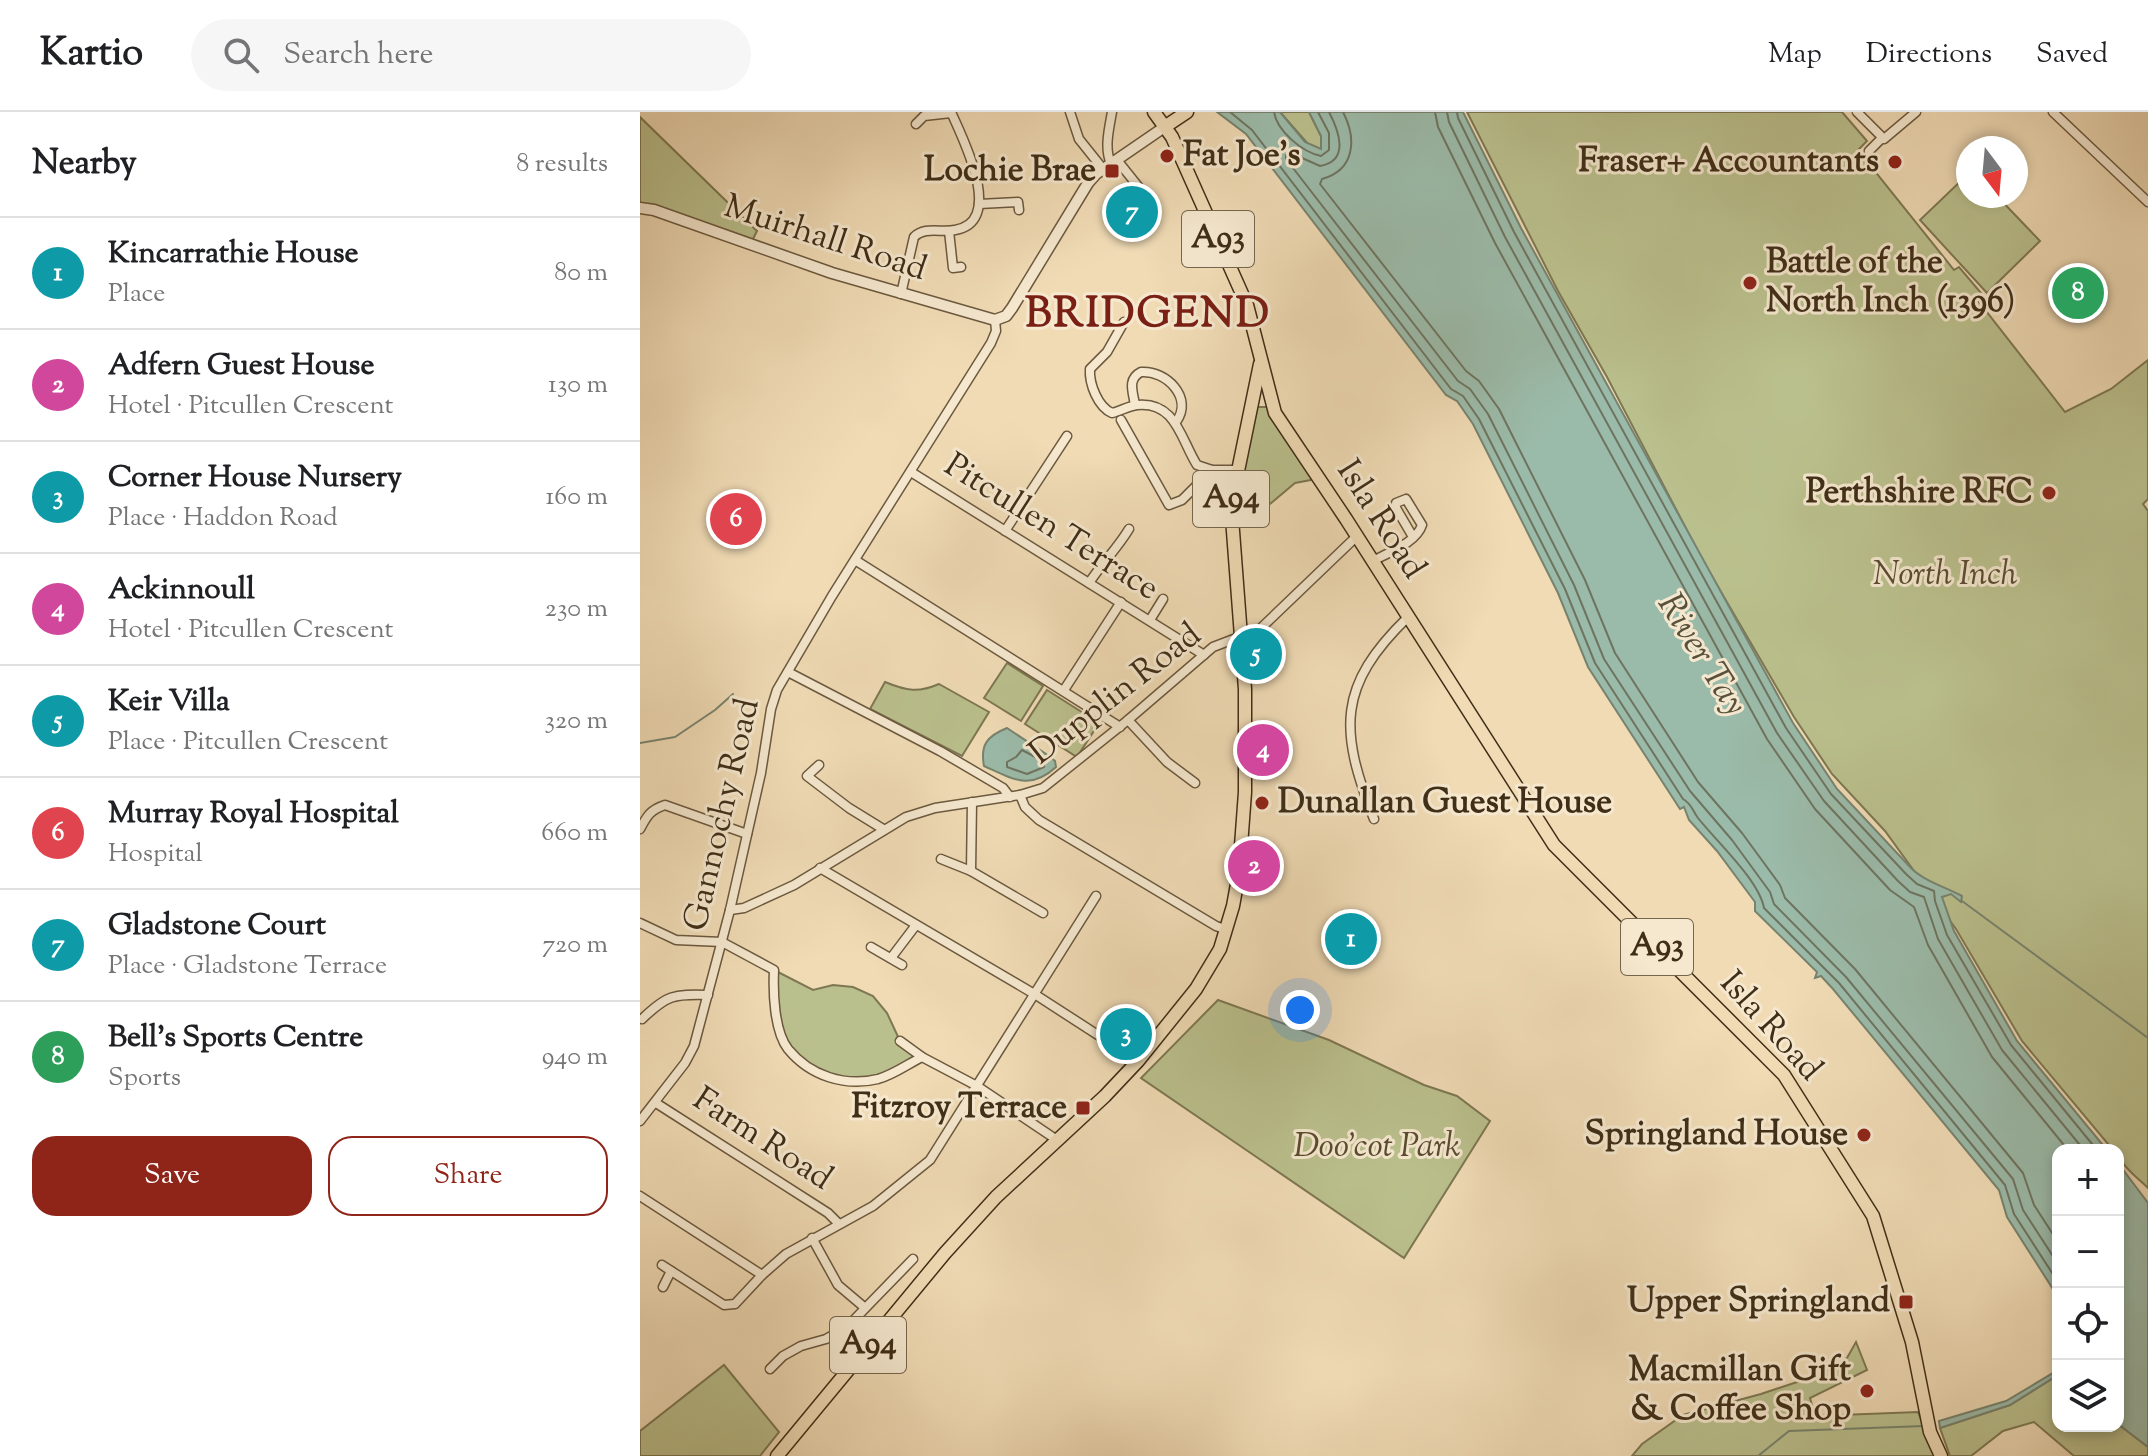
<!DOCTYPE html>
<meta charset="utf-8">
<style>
:root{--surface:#fff;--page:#f6f6f6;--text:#202124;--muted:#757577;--line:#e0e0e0;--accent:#8f2418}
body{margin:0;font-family:"Sorts Mill Goudy",serif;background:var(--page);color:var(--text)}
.controls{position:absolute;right:24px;bottom:24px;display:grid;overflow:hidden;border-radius:16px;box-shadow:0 4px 12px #0003}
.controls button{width:72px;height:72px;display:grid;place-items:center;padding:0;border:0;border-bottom:2px solid var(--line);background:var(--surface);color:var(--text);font:40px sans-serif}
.compass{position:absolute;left:1316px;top:24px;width:72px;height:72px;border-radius:50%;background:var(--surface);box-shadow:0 4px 12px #0003;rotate:164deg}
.you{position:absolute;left:660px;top:898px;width:28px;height:28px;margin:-20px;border:6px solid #fff;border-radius:50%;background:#1a73e8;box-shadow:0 0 0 12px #1a73e833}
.badge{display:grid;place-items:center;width:52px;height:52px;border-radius:50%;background:var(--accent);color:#fff;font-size:26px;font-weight:700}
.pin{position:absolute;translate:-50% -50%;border:4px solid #fff;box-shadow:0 2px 8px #0006}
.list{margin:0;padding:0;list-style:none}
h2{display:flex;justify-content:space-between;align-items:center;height:104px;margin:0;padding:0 32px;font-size:34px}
h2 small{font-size:26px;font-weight:400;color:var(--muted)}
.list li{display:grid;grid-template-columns:52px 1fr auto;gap:24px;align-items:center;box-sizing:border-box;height:112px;padding:0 32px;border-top:2px solid var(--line)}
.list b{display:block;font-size:30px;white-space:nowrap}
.list p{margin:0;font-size:26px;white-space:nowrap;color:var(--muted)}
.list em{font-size:26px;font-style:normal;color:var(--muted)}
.actions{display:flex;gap:16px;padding:24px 32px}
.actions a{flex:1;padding:18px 0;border:2px solid var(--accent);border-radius:24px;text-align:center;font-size:28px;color:var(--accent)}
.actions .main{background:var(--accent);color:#fff}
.icon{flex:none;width:44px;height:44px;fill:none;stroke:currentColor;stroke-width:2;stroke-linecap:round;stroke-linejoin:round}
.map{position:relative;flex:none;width:1508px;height:1344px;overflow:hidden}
header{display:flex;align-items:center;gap:48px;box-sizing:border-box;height:112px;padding:0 40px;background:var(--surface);border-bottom:2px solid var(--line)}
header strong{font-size:38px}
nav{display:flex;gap:44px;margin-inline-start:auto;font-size:28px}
.search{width:560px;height:72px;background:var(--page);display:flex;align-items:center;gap:20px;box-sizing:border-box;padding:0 28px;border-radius:44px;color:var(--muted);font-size:30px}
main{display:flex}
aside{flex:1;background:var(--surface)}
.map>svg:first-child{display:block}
</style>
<header>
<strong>Kartio</strong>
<div class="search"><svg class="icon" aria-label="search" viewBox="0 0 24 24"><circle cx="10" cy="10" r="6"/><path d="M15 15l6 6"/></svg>Search here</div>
<nav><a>Map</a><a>Directions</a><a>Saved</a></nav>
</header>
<main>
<aside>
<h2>Nearby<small>8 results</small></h2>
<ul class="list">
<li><span class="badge" style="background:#0f9aa8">1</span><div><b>Kincarrathie House</b><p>Place</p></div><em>80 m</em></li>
<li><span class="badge" style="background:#d1479c">2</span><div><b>Adfern Guest House</b><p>Hotel · Pitcullen Crescent</p></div><em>130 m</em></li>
<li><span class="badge" style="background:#0f9aa8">3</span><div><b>Corner House Nursery</b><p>Place · Haddon Road</p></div><em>160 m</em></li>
<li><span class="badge" style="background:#d1479c">4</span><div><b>Ackinnoull</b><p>Hotel · Pitcullen Crescent</p></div><em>230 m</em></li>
<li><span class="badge" style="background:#0f9aa8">5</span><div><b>Keir Villa</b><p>Place · Pitcullen Crescent</p></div><em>320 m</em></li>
<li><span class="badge" style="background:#e0444e">6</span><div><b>Murray Royal Hospital</b><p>Hospital</p></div><em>660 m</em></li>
<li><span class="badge" style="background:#0f9aa8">7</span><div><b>Gladstone Court</b><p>Place · Gladstone Terrace</p></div><em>720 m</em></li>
<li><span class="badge" style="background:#2e9e5b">8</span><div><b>Bell's Sports Centre</b><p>Sports</p></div><em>940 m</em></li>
</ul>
<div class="actions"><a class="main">Save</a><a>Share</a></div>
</aside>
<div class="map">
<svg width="1508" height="1344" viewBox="0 0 1508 1344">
<rect width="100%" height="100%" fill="#f0dbb5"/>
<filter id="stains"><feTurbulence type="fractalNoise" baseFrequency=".0025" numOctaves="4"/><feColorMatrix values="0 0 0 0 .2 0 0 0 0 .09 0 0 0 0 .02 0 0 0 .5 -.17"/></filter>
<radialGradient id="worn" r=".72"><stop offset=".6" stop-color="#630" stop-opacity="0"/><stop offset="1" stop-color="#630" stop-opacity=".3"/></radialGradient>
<!-- green -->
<g fill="#bac08d" stroke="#7d7752" stroke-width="2">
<path d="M640 0H669L681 24 682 38 668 32Z"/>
<path d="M827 0H1202L1227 29 1218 38 1314 158 1319 155 1341 181 1336 186 1425 300 1471 277 1508 248V387L1503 392 1508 399V1076C1498 1066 1479 1053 1478 1038H1473L1382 929 1316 817 1245 719 1192 662 1154 605 1063 449 967 265 918 179Z"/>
<path d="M0 5 117 119 112 129 15 93 0 91Z"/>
<path d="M1328 62V84H1357L1400 129 1347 181 1280 108Z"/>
<path d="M617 295H628L676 367 655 371 624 397 600 370Z"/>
<path d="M367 551 403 574 381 609 344 586Z"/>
<path d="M245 570C267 579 278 581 299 572L349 600 322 644 230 597Z"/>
<path d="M407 578 459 611 437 645 385 612Z"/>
<path d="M134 858 173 878 193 873 213 875 233 884 247 901 260 929 282 945 239 967H191L147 936 136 903Z"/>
<path d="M578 888 689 928 784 973 817 984 850 1009 764 1146 501 966Z"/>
<path d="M1216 1230 1227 1258 1170 1286 1175 1304 1278 1300 1297 1344H992L1002 1332 1043 1303 1121 1282 1178 1263 1207 1246Z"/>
<path d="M84 1253 139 1320 120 1344H0V1319Z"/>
<path d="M1418 1263V1314H1478V1312L1508 1335V1344H1434L1394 1310 1363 1319 1331 1344H1310L1300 1316 1370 1293Z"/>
</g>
<!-- water -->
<g fill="#9bbbaa" stroke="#77836f" stroke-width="2">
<path d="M577 0H640L665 30 681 37V24L669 0H823L881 116 1153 611 1197 677 1271 756C1284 769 1305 775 1322 784L1321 790 1311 782 1302 785 1314 819 1377 929 1467 1038H1418V1185L1367 1105 1359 1078 1193 877 1181 864 1175 866 1177 860 1115 799V790L1077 739 1049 708 1044 695 1040 697 948 555 918 481 833 312 817 289 806 283 606 22Z"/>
<path d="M367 616 409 644 415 649 416 655C390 679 373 667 344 654 340 633 347 624 367 616Z"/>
<path d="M1478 1051 1508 1091V1335L1478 1312Z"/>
<path d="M1418 1258V1263L1370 1293 1300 1316 1299 1309 1366 1289Z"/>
</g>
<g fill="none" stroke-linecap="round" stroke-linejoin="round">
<!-- shore -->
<g stroke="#6e7460" stroke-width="2">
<path d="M590 0 612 18 811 277 823 284 839 307 925 477 955 551 1043 687C1052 692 1052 698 1058 706 1076 729 1119 768 1124 796L1199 871 1365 1073 1374 1102 1418 1170"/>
<path d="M634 0C637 19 662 40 681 44L689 38V21L678 0"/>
<path d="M689 0C699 19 710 49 680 54L651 41 646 43V47L818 269 830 277 848 302 934 473 964 547 1050 679 1092 728 1130 780 1134 792 1206 865 1373 1067 1383 1098 1418 1152"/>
<path d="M703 0C717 27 715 58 682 67L680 72 826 259 839 269 859 297 945 468 975 541 1058 670 1102 721 1140 773 1145 786 1215 857 1383 1061 1394 1093 1418 1130"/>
<path d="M795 0 798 15 855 131 1127 627 1175 697 1250 778 1274 795 1288 833 1352 945 1428 1038"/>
<path d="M807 0 809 10 865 125 1137 621 1184 689 1258 769 1270 780 1284 785 1298 827 1362 938 1444 1038"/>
<path d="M817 0 818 6 874 120 1146 616 1191 682 1266 762 1277 772 1294 779 1295 789 1307 823 1371 933 1457 1038"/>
<path d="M382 638 403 649 404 655 387 662 367 655V650L376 645Z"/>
</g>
<!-- stream -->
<g stroke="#77836f" stroke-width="2">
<path d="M0 631 35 625 75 598 93 582"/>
<path d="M1322 789 1508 926"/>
<path d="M1118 1344 1149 1319 1284 1314"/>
</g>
<defs>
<g id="minor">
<path d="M430 0 439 27 463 57"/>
<path d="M1217 0 1244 27 1276 0"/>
<path d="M1413 0 1508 90"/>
<path d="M276 12 284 4 311 1"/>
<path d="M1229 39 1241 27"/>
<path d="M477 48 501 78"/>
<path d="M471 52C464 36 469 17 472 0"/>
<path d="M339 92 378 90 379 98"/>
<path d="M309 119 313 156 321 155"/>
<path d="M261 182 274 125C285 114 301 121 315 118 366 110 322 25 311 0"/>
<path d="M484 210 467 240 450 257C449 272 458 295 472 301 480 299 489 294 497 293 536 289 541 328 557 353L572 358H597"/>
<path d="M495 293C493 280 487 267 501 260 526 258 554 286 536 310"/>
<path d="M481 308 529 393 542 388 572 358"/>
<path d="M271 360 564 543"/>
<path d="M365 419 427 324"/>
<path d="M215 448 480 615"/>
<path d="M733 449C749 440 776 431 782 413L766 387 756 391V396L773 425"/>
<path d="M449 471C462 451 477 437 489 417"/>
<path d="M510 508 523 487"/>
<path d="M148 560 300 639 363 676 370 685"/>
<path d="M424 578 481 490"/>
<path d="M488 608 527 650 555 671"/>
<path d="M179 653 167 664 209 696 243 717"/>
<path d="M380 683 385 695 399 708 576 814 587 818"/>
<path d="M332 690 331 759 403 801"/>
<path d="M734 707C699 618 697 574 768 505"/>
<path d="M0 717C7 704 10 698 25 693L107 722"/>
<path d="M301 747 331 759"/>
<path d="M180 756 396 883 498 949"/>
<path d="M90 798 104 796 154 773 266 705 295 696 380 683 403 676 488 608 573 535 620 517 717 424"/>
<path d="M0 811 36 828 82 830 134 858C133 880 134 919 148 937 170 964 205 975 238 967 253 963 268 952 282 945L337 974 417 1028"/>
<path d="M231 835 262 853"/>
<path d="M251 846 276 813"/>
<path d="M2 907C27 883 33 882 68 883"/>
<path d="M260 929 282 945"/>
<path d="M16 991 188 1101 199 1112"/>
<path d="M0 1009 45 951 54 934 90 798 121 661 131 597 137 578 192 484 351 231 356 219 355 208"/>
<path d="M0 1084 122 1163"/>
<path d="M172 1126 198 1173 224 1195"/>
<path d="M22 1153 84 1193 95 1192 122 1163 146 1142 233 1094 290 1048 456 784"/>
<path d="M23 1175 31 1159"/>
<path d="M130 1257 143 1244 161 1234 186 1227 207 1215 273 1147"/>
</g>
<path id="tertiary" d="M0 96 14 98 192 161 355 208 366 204 372 196 448 71 456 62 526 14"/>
<g id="primary">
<path d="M514 0 532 25 607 193 635 301 706 407 914 733 1144 963 1233 1104 1272 1230 1290 1320 1301 1344"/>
<path d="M526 14 547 0"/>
<path d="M137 1344 305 1141 356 1085 465 984 498 949 556 877 580 837 593 794 599 761 605 680V577L591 393 620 252"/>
</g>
</defs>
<!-- minor casing -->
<use href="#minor" stroke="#6c593e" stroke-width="11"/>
<!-- tertiary casing -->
<use href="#tertiary" stroke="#6c593e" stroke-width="13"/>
<!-- primary casing -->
<use href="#primary" stroke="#402e17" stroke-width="15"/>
<!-- minor -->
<use href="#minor" stroke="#f5e8cf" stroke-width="8"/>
<!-- tertiary -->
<use href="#tertiary" stroke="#f5e8cf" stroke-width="10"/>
<!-- primary -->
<use href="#primary" stroke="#f0dbb5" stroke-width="12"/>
</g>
<!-- markers -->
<g fill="#8f2418" stroke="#f5e8cf" stroke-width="3">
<circle cx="527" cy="44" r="8"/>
<circle cx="1255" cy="50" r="8"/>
<rect x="464" y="51" width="16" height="16" rx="4"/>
<circle cx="1110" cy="171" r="8"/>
<circle cx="1409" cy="381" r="8"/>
<circle cx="622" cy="691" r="8"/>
<rect x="435" y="988" width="16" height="16" rx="4"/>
<circle cx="1224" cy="1023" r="8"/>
<rect x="1258" y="1182" width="16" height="16" rx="4"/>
<circle cx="1227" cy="1279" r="8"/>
</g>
<g text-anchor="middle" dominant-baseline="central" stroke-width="6" stroke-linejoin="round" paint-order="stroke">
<!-- shield labels -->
<g fill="#f5e8cf" stroke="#76664e" stroke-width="2">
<rect x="542" y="99" width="72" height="56" rx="6"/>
<rect x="553" y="359" width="76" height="56" rx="6"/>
<rect x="981" y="807" width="72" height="56" rx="6"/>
<rect x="190" y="1205" width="76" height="56" rx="6"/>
</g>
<g font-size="32" font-weight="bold" fill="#402e17">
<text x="578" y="127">A93</text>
<text x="591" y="387">A94</text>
<text x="1017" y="835">A93</text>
<text x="228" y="1233">A94</text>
</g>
<!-- poi labels -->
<g font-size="34" font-weight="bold" fill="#402e17" stroke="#f5e8cf" text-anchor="end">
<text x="543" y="44" text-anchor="start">Fat Joe's</text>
<text x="1239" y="50">Fraser+ Accountants</text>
<text x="456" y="59">Lochie Brae</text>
<text x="1126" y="151" text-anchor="start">Battle of the<tspan x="1126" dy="39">North Inch (1396)</tspan></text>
<text x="1393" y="381">Perthshire RFC</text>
<text x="638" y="691" text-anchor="start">Dunallan Guest House</text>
<text x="427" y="996">Fitzroy Terrace</text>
<text x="1208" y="1023">Springland House</text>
<text x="1250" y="1190">Upper Springland</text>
<text x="1211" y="1259">Macmillan Gift<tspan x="1211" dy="39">&amp; Coffee Shop</tspan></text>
</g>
<!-- street labels -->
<g font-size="34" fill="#402e17" stroke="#f5e8cf">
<text transform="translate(185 127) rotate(18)">Muirhall Road</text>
<text transform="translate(740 408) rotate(57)">Isla Road</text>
<text transform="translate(411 416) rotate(32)">Pitcullen Terrace</text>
<text transform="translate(476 583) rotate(-38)">Dupplin Road</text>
<text transform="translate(83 703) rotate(-77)">Gannochy Road</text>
<text transform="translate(1130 915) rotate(48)">Isla Road</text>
<text transform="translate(122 1028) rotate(33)">Farm Road</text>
</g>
<!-- park labels -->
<g font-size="34" font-style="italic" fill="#584b2f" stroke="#f5e8cf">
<text x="1305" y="463">North Inch</text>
<text x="737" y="1035">Doo'cot Park</text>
</g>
<!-- water labels -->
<g font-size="36" font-style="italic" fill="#57513c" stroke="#f5e8cf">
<text transform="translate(1061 543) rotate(58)">River Tay</text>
</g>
<!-- district labels -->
<g font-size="42" font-weight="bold" letter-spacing="2" fill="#7a1f14" stroke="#f5e8cf">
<text x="508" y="204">BRIDGEND</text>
</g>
</g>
<rect width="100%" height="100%" filter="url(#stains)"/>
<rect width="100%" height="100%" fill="url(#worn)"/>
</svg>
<div class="controls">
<button>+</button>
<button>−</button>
<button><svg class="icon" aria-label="locate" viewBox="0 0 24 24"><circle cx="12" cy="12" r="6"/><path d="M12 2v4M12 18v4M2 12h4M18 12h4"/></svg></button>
<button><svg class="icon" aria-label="layers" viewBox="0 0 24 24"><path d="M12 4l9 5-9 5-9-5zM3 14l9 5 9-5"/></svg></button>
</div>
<svg class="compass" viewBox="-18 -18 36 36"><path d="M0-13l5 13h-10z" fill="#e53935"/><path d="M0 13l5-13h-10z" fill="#757577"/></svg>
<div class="you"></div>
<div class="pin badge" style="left:711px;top:827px;background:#0f9aa8">1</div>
<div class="pin badge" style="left:614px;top:754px;background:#d1479c">2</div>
<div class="pin badge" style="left:486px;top:922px;background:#0f9aa8">3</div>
<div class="pin badge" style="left:623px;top:638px;background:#d1479c">4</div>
<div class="pin badge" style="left:616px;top:542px;background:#0f9aa8">5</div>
<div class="pin badge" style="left:96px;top:407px;background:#e0444e">6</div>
<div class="pin badge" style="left:492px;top:100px;background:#0f9aa8">7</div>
<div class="pin badge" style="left:1438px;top:181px;background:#2e9e5b">8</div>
</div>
</main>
